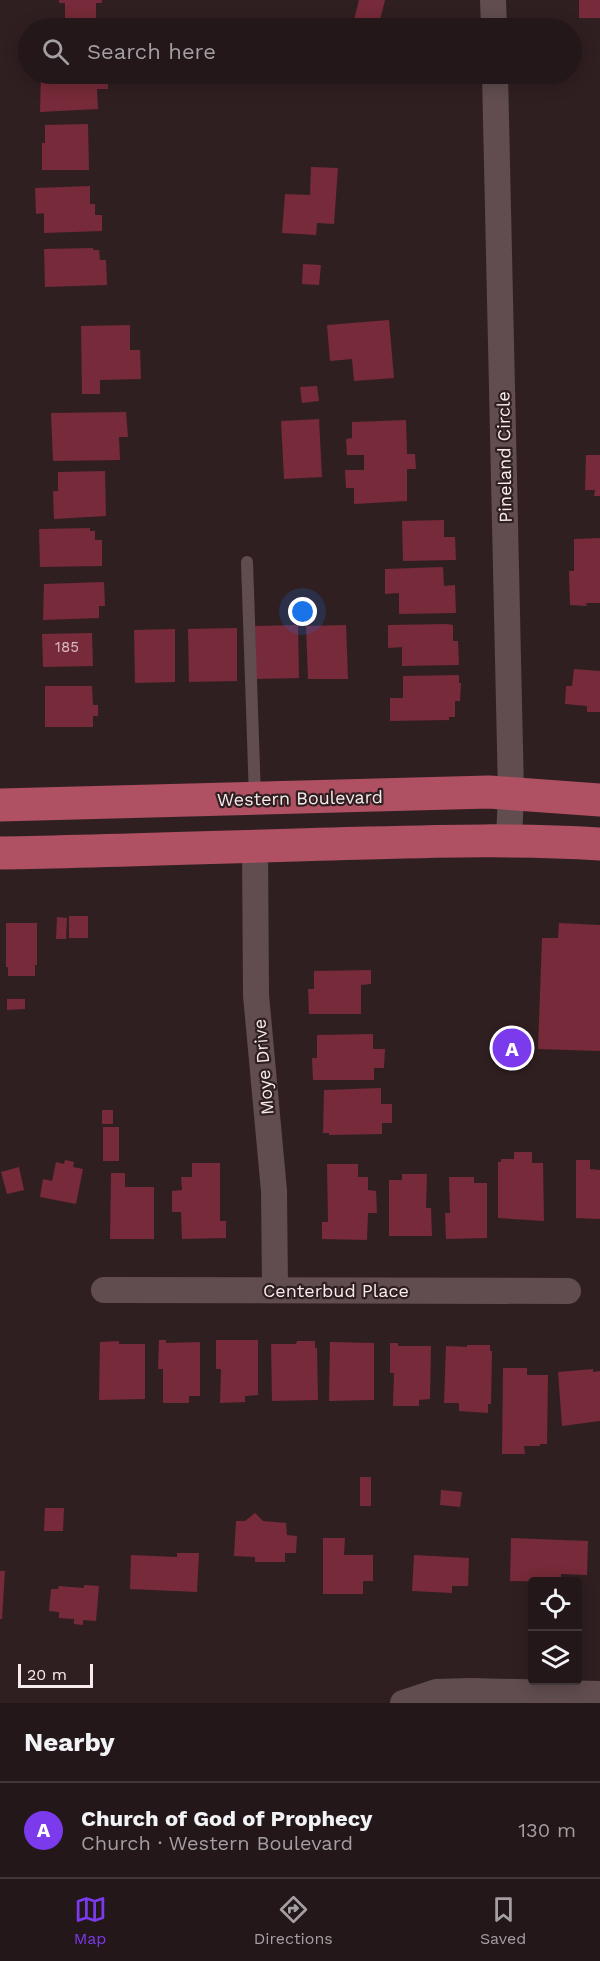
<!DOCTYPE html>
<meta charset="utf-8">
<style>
:root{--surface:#241719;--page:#2c2022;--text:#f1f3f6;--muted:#a39fa2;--line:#413638;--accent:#7c3aed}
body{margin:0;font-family:"Work Sans",sans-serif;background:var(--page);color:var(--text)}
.controls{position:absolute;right:18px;bottom:18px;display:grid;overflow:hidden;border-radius:6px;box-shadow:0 3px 15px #0003}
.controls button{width:54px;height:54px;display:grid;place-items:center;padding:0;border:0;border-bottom:2px solid var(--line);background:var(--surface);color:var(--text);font:30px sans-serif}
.scale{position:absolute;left:18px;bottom:15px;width:75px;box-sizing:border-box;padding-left:6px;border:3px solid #f8ebed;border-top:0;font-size:16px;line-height:21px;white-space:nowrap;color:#f8ebed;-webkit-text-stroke:4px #301f21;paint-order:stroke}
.you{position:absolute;left:303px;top:612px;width:21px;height:21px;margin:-15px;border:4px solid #fff;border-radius:50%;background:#1a73e8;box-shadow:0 0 0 9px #1a73e833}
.badge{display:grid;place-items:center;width:39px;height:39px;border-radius:50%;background:var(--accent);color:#fff;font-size:20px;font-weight:700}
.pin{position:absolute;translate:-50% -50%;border:3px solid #fff;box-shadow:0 2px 6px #0006}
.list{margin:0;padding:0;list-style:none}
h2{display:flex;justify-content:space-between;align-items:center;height:78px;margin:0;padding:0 24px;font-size:26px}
h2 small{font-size:20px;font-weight:400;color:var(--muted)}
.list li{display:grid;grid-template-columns:39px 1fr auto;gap:18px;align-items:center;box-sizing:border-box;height:96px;padding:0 24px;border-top:2px solid var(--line)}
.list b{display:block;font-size:22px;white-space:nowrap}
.list p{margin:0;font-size:20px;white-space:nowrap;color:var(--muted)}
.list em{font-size:20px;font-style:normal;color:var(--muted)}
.icon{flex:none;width:33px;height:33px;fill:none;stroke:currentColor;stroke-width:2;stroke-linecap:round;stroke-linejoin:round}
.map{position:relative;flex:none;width:600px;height:1703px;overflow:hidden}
.search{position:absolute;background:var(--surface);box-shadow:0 3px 15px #0003;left:18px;right:18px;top:18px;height:66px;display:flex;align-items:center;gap:15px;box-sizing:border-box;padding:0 21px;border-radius:33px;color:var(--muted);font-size:22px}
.sheet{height:174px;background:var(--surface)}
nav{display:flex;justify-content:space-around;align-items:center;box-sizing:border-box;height:84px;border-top:2px solid var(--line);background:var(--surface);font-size:16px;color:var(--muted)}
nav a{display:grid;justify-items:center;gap:3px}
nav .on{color:var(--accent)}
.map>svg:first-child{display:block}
</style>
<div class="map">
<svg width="600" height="1703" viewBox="0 0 600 1703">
<rect width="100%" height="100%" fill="#301f21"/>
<!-- building -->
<g fill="#772a39">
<path d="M59 0H102V3H96V20H65V3H59Z"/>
<path d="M359 0H385L378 28H352Z"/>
<rect x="579" y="0" width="21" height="18"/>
<path d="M41 74H108V89H97L98 109 40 112Z"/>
<path d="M88 124 89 170H42V143H45V125Z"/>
<path d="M311 167 338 168 334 224 317 223 316 235 282 233 285 194 310 195Z"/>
<path d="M90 186V204H95V215H102V231L44 233V213L36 214 35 188Z"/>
<path d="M93 248V250H99L100 260H106L107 285 45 287 44 249Z"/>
<path d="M303 264 321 265 319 285 302 284Z"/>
<path d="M389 320 394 378 354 381 352 359 330 361 327 325Z"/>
<path d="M130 325V350H140L141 379 100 380V394H82L81 326Z"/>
<path d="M317 386 319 401 302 403 300 387Z"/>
<path d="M126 412 128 437H119L120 460 53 461 51 413Z"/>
<path d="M319 419 322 477 284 479 281 421Z"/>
<path d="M406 420 407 454H415L416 469H407V501L354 504V488H346L345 470H364V455H347L346 439 352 438V422Z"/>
<path d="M586 455H600V496H594L595 490H585Z"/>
<path d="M105 471 106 516 54 519 53 491H58V472Z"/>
<path d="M444 520V537H455L456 560 403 561 402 521Z"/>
<path d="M90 528V531H95V540H102V566L40 567 39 529Z"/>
<path d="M600 538V603H586L587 606 570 605 569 571H574V539Z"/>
<path d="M443 567 444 586 455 585 456 613 399 614V593L385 594V569Z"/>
<path d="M104 582 105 606H99V618L43 620 44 584Z"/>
<path d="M447 624 453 625V641H458L459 665 402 666V647L388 648V625Z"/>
<path d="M298 625 299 678 256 679 255 626Z"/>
<path d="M346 625 348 679H308L306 626Z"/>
<path d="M237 628V681L189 682 188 629Z"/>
<path d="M175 629V682L135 683 134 630Z"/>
<path d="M92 633 93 666 43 667 42 634Z"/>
<path d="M574 669 600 671V712H587V706L565 704 566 686H572Z"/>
<path d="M459 675V683H461L460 701H455V717H449V720L390 721V698H403V676Z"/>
<path d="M45 686H92L93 705H98V716H93V727H45Z"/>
<rect x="69" y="916" width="19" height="22"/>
<path d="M57 917 67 918 66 939H56Z"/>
<path d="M6 923H37V965H35V976H8V967H6Z"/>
<path d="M559 923 600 925V1051L538 1049 542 938H558Z"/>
<path d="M371 970V984L361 985V1014H309L308 989H314V971Z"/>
<path d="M7 999H25V1009L7 1010Z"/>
<path d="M373 1034V1049H385L384 1068H374V1080H313L312 1058H317V1035Z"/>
<path d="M381 1088V1104H392V1123H382V1134L329 1135V1133H323L324 1090Z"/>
<rect x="102" y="1110" width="11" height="14"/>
<rect x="103" y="1127" width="16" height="34"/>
<path d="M514 1152H532V1163H543L544 1221 498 1218V1162H501V1159H514Z"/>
<path d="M65 1160 74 1162 73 1167 83 1169 76 1204 40 1197 43 1179 52 1181 56 1162 64 1164Z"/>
<path d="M576 1160H590V1169L600 1170V1219L576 1218Z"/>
<path d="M192 1163H220V1221H226V1238L182 1239 181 1212H172V1191L182 1190 181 1177H192Z"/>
<path d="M327 1164H358V1177H368V1190L376 1191 377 1213H368L367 1240 322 1239V1222H328Z"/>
<path d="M19 1167 24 1190 7 1194 1 1172Z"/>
<path d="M111 1173H125V1187H154V1239H110Z"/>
<path d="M402 1174H427L426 1208H431L432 1236H389V1180H402Z"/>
<path d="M449 1177H474V1183H487V1238L446 1239 445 1213H450Z"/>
<path d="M159 1340H166V1343L200 1342V1396H189V1403H163V1369H158Z"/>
<path d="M216 1340H258V1395L245 1396V1402L220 1403 221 1369H216Z"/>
<path d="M119 1341V1344H145V1399L99 1400 100 1342Z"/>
<path d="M297 1341H315V1348H317L318 1400 272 1401 271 1344H296Z"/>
<path d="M330 1342 374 1343V1400L329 1401Z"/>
<path d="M390 1343H398V1346H431L430 1399 419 1400V1406H393L394 1373H390Z"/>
<path d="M467 1345H490V1351H492L491 1404H488V1413L459 1411V1403H444L446 1346 467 1347Z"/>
<path d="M503 1368H527V1375H548L547 1444H540V1446H524L525 1454H502Z"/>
<path d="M593 1369V1372L600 1371V1421L562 1426 558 1372Z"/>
<rect x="360" y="1477" width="11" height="29"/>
<path d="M441 1490 462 1492 460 1507 440 1505Z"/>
<path d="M45 1508H64L63 1531H44Z"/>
<path d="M255 1513 263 1521 286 1523 287 1535 297 1536 296 1553H285V1562H255V1557L234 1556 236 1521H245Z"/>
<path d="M323 1538H345L344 1555H373V1581H363V1594H323Z"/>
<path d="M511 1538 588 1541 587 1575 561 1574V1582L510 1581Z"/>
<path d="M177 1553H199L197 1592 130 1589 131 1555 177 1557Z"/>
<path d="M414 1555 469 1558 468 1586H452V1593L412 1591Z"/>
<path d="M0 1571H5L2 1619H0Z"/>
<path d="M84 1585 99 1586 96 1621 83 1620V1625L74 1624V1619L59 1618V1612L49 1611 51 1589H58L59 1586 84 1588Z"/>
</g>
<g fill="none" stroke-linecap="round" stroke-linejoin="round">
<!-- lane -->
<path stroke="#614d4f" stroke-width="12" d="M247 562 255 798"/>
<!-- street -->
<g stroke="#614d4f" stroke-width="26">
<path d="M493 0 494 28"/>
<path d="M495 74 511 793 509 840"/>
<path d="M255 845 256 995 274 1191 275 1289"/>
<path d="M104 1290 568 1291"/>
<path d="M403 1703 436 1692 470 1691 600 1694"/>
</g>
<!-- primary -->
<g stroke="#af5063" stroke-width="33">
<path d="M0 805 489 792 600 800"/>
<path d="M0 853C123 851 245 846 368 843 445 841 523 839 600 844"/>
</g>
</g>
<g text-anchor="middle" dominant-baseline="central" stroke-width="4.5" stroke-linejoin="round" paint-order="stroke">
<!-- number labels -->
<g font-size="15" fill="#d8bbc0">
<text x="67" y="647">185</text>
</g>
<!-- street labels -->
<g font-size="18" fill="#f8ebed" stroke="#301f21">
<text transform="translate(504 457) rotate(-91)">Pineland Circle</text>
<text transform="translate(300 798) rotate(-1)">Western Boulevard</text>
<text transform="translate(263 1067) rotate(-95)">Moye Drive</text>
<text x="336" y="1290">Centerbud Place</text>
</g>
</g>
</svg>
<div class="controls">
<button><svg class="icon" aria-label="locate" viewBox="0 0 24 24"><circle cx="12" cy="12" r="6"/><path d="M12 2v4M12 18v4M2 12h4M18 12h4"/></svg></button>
<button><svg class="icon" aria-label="layers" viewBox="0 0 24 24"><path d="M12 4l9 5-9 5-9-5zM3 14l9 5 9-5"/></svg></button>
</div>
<div class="scale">20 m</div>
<div class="you"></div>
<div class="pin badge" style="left:512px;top:1048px">A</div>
<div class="search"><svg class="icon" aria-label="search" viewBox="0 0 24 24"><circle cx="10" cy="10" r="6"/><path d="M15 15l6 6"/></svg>Search here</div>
</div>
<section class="sheet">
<h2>Nearby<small></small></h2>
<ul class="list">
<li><span class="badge">A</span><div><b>Church of God of Prophecy</b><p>Church · Western Boulevard</p></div><em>130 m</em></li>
</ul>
</section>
<nav>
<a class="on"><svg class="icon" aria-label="map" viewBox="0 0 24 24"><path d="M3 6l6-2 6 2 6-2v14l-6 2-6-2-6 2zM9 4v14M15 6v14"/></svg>Map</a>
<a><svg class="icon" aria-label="directions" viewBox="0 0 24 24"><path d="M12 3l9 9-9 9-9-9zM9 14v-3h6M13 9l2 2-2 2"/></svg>Directions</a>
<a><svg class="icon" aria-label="saved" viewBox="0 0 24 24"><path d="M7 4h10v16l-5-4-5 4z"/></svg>Saved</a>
</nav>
